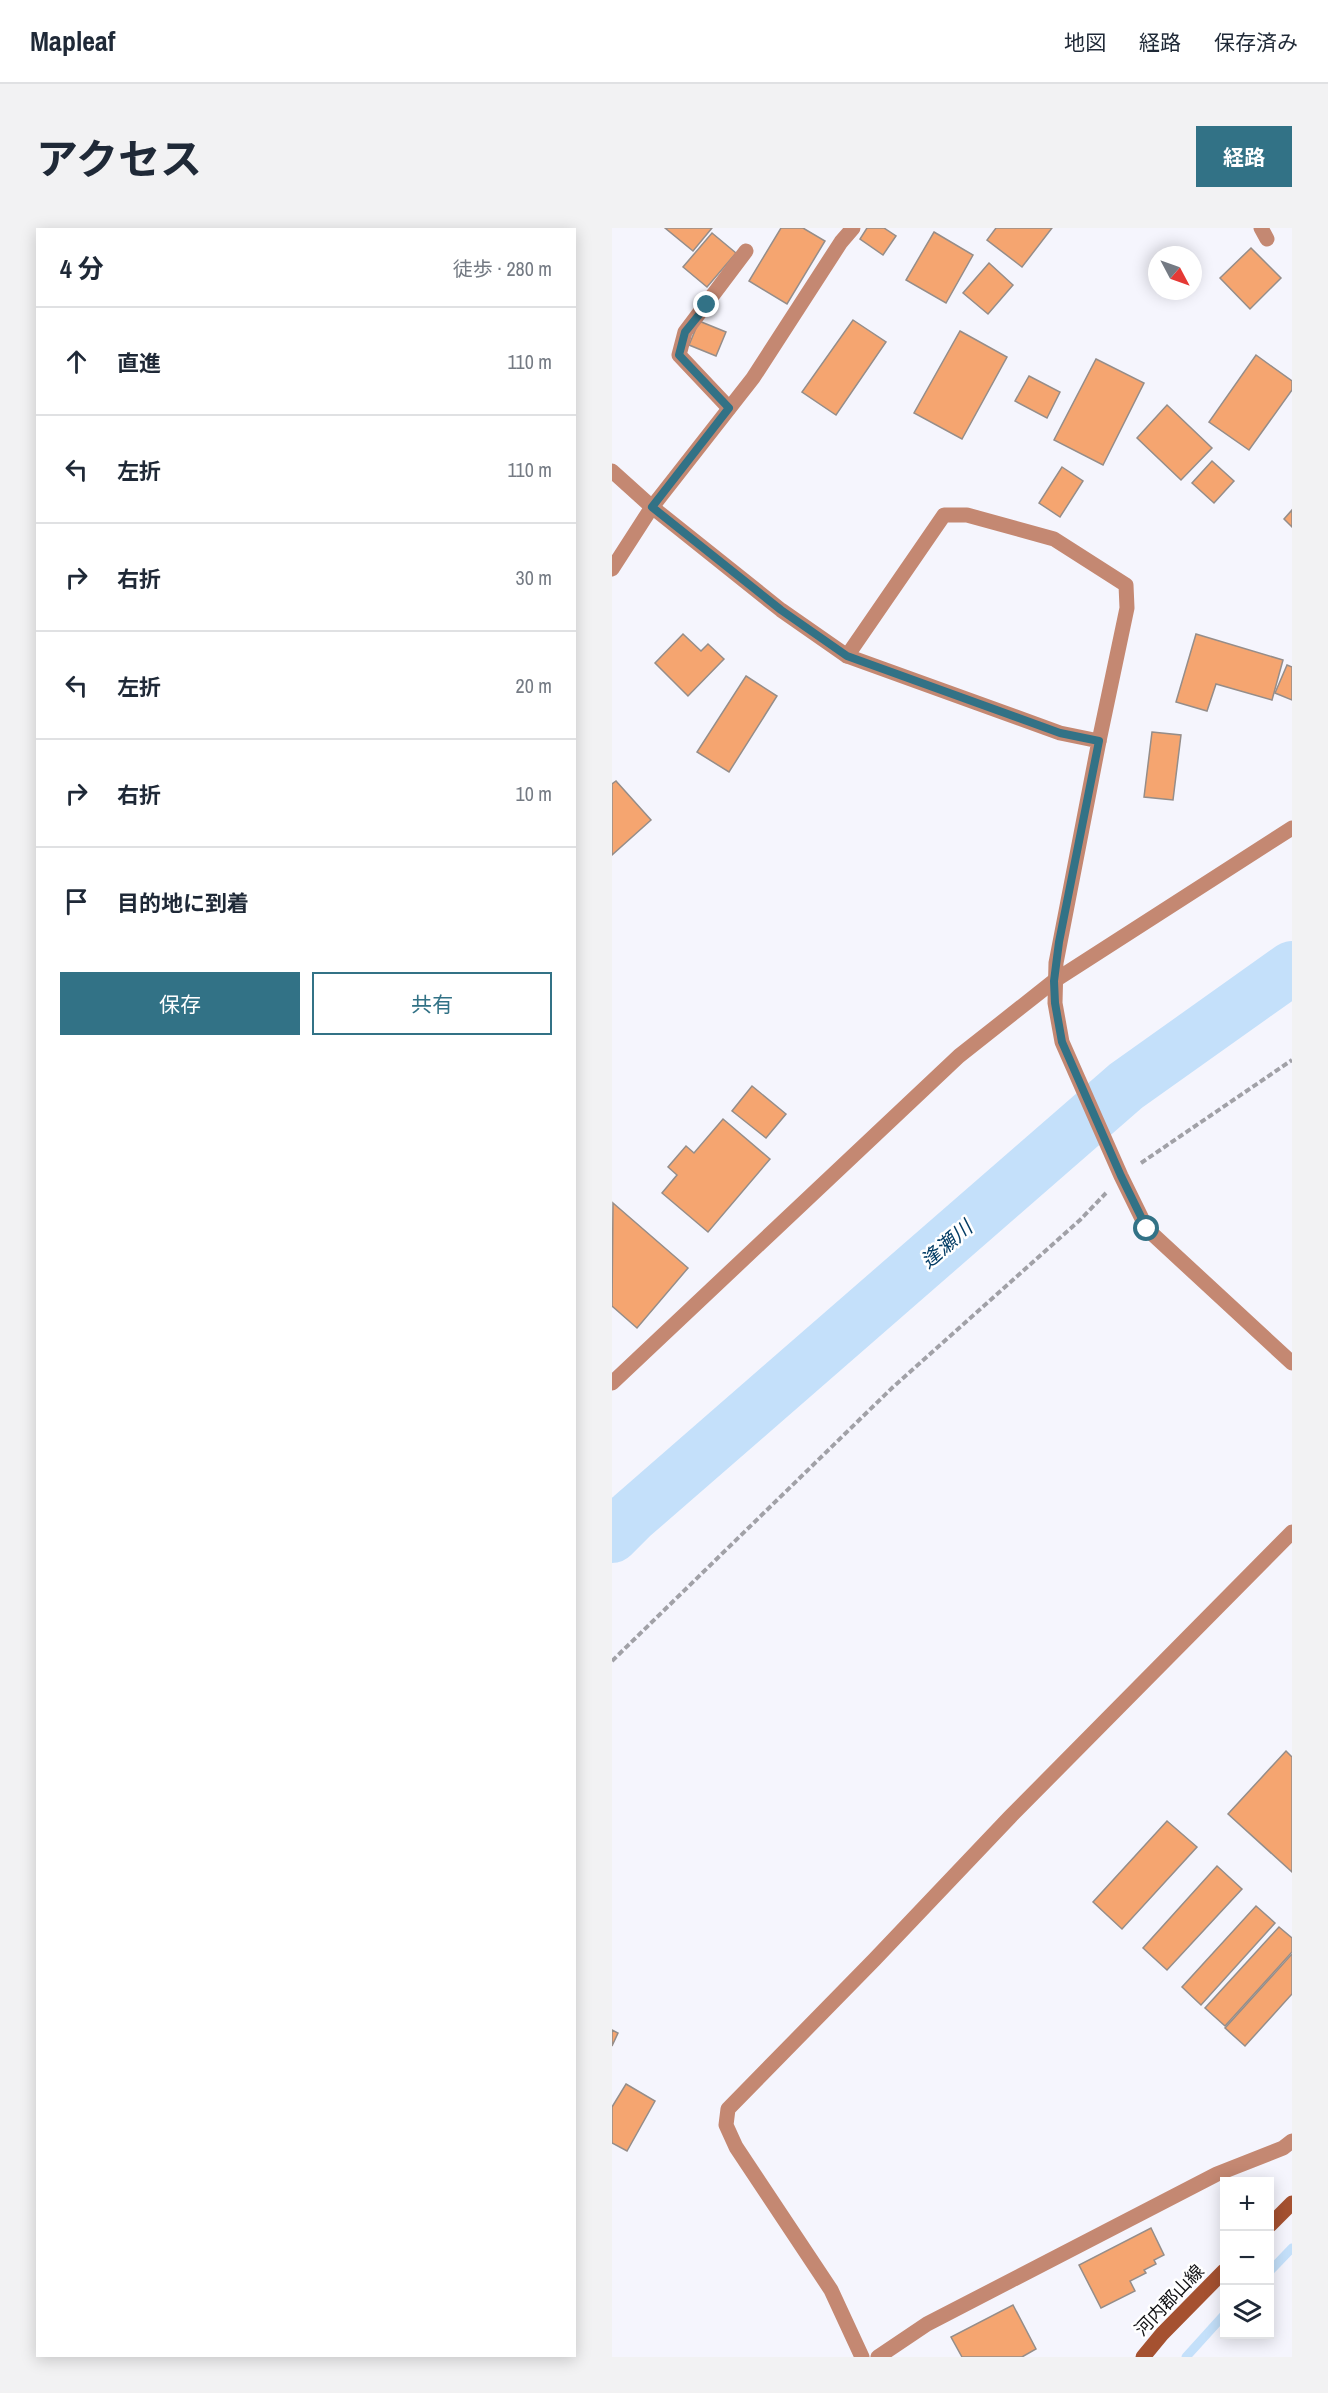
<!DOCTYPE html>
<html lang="ja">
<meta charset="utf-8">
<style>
:root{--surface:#fff;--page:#f2f2f3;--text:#1f2937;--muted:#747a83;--line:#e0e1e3;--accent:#327286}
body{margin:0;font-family:"Archivo Narrow","Noto Sans JP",sans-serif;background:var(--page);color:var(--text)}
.controls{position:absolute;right:18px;bottom:18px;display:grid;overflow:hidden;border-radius:0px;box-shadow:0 3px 15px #0003}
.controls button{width:54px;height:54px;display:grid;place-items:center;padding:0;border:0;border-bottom:2px solid var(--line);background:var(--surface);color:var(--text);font:30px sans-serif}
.compass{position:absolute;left:536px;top:18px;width:54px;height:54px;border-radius:50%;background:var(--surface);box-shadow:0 3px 15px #0003;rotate:131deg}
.stop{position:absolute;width:18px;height:18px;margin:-14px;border:4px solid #327286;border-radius:50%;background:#fff}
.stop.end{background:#327286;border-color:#fff;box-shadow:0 2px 6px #0008}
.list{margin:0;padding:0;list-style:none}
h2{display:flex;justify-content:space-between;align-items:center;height:78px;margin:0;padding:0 24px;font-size:26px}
h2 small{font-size:20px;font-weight:400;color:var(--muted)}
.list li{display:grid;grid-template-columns:39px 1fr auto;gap:18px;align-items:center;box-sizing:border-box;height:108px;padding:0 24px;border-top:2px solid var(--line)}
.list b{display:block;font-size:22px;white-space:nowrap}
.list em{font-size:20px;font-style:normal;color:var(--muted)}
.actions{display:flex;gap:12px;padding:18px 24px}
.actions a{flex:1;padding:14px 0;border:2px solid var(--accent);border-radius:0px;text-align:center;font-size:21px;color:var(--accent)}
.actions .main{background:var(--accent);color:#fff}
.icon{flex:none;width:33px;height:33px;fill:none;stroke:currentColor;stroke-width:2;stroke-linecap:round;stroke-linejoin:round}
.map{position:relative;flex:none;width:680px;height:2129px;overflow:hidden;border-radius:0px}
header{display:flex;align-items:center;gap:36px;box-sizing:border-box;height:84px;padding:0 30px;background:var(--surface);border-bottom:2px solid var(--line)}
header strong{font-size:28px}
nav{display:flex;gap:33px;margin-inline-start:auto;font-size:21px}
.intro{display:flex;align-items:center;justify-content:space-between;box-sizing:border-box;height:144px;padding:0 36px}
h1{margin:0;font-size:42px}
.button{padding:15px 27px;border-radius:0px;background:var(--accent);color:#fff;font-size:21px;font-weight:700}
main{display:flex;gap:36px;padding:0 36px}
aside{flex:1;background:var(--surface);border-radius:0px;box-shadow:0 3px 15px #0003}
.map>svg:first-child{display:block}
</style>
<header>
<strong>Mapleaf</strong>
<nav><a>地図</a><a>経路</a><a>保存済み</a></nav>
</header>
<div class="intro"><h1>アクセス</h1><a class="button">経路</a></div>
<main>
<aside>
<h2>4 分<small>徒歩 · 280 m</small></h2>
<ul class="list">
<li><svg class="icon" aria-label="ahead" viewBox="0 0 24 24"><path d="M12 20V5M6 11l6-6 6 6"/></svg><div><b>直進</b></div><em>110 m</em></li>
<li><svg class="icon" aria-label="left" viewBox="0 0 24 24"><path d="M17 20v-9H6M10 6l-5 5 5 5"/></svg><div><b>左折</b></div><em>110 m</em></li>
<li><svg class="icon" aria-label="right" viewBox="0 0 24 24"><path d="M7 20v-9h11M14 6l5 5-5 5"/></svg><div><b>右折</b></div><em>30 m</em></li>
<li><svg class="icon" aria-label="left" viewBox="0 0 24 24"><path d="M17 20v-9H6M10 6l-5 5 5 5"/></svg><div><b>左折</b></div><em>20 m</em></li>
<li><svg class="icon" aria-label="right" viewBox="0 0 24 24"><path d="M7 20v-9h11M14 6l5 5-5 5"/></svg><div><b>右折</b></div><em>10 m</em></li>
<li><svg class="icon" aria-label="arrive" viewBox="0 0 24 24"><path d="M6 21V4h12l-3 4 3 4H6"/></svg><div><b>目的地に到着</b></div></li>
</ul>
<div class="actions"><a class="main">保存</a><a>共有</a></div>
</aside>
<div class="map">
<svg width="680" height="2129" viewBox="0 0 680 2129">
<rect width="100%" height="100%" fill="#f5f5fd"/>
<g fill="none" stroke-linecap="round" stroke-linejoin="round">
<!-- stream -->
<g stroke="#c4e0fa" stroke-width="9">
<path d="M658 2043 680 2020"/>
<path d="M574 2129 612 2087"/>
</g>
<!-- river -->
<path stroke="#c4e0fa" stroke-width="54" d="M0 1308 20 1288 514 858 680 740"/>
</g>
<!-- building -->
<g fill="#f5a570" stroke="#958d89" stroke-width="1.5">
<path d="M53 0H100L81 23Z"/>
<path d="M169 0H191L213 13 175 76 137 53Z"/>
<path d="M255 0H272L284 8 271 27 248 11Z"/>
<path d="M384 0H440L410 39 375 12Z"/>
<path d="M322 4 361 27 334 75 294 52Z"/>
<path d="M100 5 124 25 95 59 71 39Z"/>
<path d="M639 20 669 50 638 81 608 50Z"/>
<path d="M377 35 401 57 376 86 351 65Z"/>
<path d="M241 92 274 114 224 187 190 164Z"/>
<path d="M87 93 114 104 104 128 77 117Z"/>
<path d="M348 103 395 129 350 211 302 185Z"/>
<path d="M644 127 680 153V162L637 222 597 194Z"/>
<path d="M484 131 532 155 491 237 442 212Z"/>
<path d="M417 148 448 164 435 190 403 173Z"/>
<path d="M555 177 600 220 569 252 525 210Z"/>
<path d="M600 233 622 253 602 275 580 255Z"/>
<path d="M450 239 471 253 448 289 427 275Z"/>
<path d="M680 282V299L672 291Z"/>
<path d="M71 406 89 423 96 416 112 431 76 468 43 435Z"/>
<path d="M584 406 671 432 660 472 604 456 595 483 564 474Z"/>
<path d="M675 437 680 439V472L663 465Z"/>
<path d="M134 448 165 468 117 544 85 524Z"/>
<path d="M540 504 569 507 561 572 532 569Z"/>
<path d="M4 553 39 592 0 627V556Z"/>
<path d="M140 858 174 886 154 910 120 883Z"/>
<path d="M111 891 158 931 96 1004 50 965 65 947 56 939 74 918 82 925Z"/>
<path d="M1 975 76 1040 25 1100 0 1078Z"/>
<path d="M674 1523 680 1529V1644L616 1586Z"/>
<path d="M555 1593 585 1619 510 1701 481 1674Z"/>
<path d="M605 1638 630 1661 555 1742 531 1720Z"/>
<path d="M644 1678 663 1695 589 1777 570 1759Z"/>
<path d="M667 1699 680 1710V1724L613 1798 593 1780Z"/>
<path d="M680 1726V1766L633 1818 613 1800Z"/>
<path d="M0 1802 6 1805 0 1818Z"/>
<path d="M14 1856 43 1873 15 1923 0 1915V1879Z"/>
<path d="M539 2000 552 2027 542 2032 544 2036 532 2042 534 2045 518 2053 523 2063 489 2080 467 2037Z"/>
<path d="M401 2077 424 2121 410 2129H350L339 2109Z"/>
</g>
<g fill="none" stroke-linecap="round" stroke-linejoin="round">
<!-- path -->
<g stroke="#a1a1a7" stroke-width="4" stroke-dasharray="6 3" stroke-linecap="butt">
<path d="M529 935 680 832"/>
<path d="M0 1433 281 1159 468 992 494 965"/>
</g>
<!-- minor -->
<g stroke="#c48872" stroke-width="15">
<path d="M649 0 655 11"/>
<path d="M117 180 67 127 73 104 134 23"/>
<path d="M0 243 40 279 169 382 235 428 448 505 487 513 444 735 443 775 450 814 509 948 535 1001 680 1135"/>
<path d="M0 341 40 279 141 150 229 14 241 0"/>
<path d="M235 428 332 287H355L442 311 514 357 515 380 487 513"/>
<path d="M250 2129 219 2062 124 1919 114 1897 116 1881 262 1732 398 1589 680 1304"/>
<path d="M266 2129 315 2096 605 1946 671 1920 680 1913"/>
</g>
<!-- tertiary -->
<path stroke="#c48872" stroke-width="15" d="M0 1155 347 828 442 753 680 600"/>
<!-- secondary -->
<g stroke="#a55130" stroke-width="15">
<path d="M658 1997 680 1975"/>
<path d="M531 2129 550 2106 612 2043"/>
</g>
</g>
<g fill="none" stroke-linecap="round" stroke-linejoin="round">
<!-- route -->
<path stroke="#327286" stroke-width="8" d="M95 77 73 104 67 127 117 180 40 279 169 382 235 428 448 505 487 513 447 714 442 753 443 775 450 814 509 948 535 1001"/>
</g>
<g text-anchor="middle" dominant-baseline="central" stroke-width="5" stroke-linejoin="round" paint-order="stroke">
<!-- street labels -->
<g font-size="18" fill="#111114" stroke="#fff">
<text transform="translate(557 2072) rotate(-46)">河内郡山線</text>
</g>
<!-- water labels -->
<g font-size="20" font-style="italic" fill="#043d65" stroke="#fff">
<text transform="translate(334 1016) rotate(-41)">逢瀬川</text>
</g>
</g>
</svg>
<div class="controls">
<button>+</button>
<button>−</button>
<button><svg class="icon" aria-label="layers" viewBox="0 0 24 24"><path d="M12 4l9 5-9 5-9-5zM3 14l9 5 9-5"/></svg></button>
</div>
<svg class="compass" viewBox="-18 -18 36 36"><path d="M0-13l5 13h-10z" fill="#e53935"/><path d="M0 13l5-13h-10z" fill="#747a83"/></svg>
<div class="stop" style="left:535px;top:1001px"></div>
<div class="stop end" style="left:95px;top:77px"></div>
</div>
</main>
